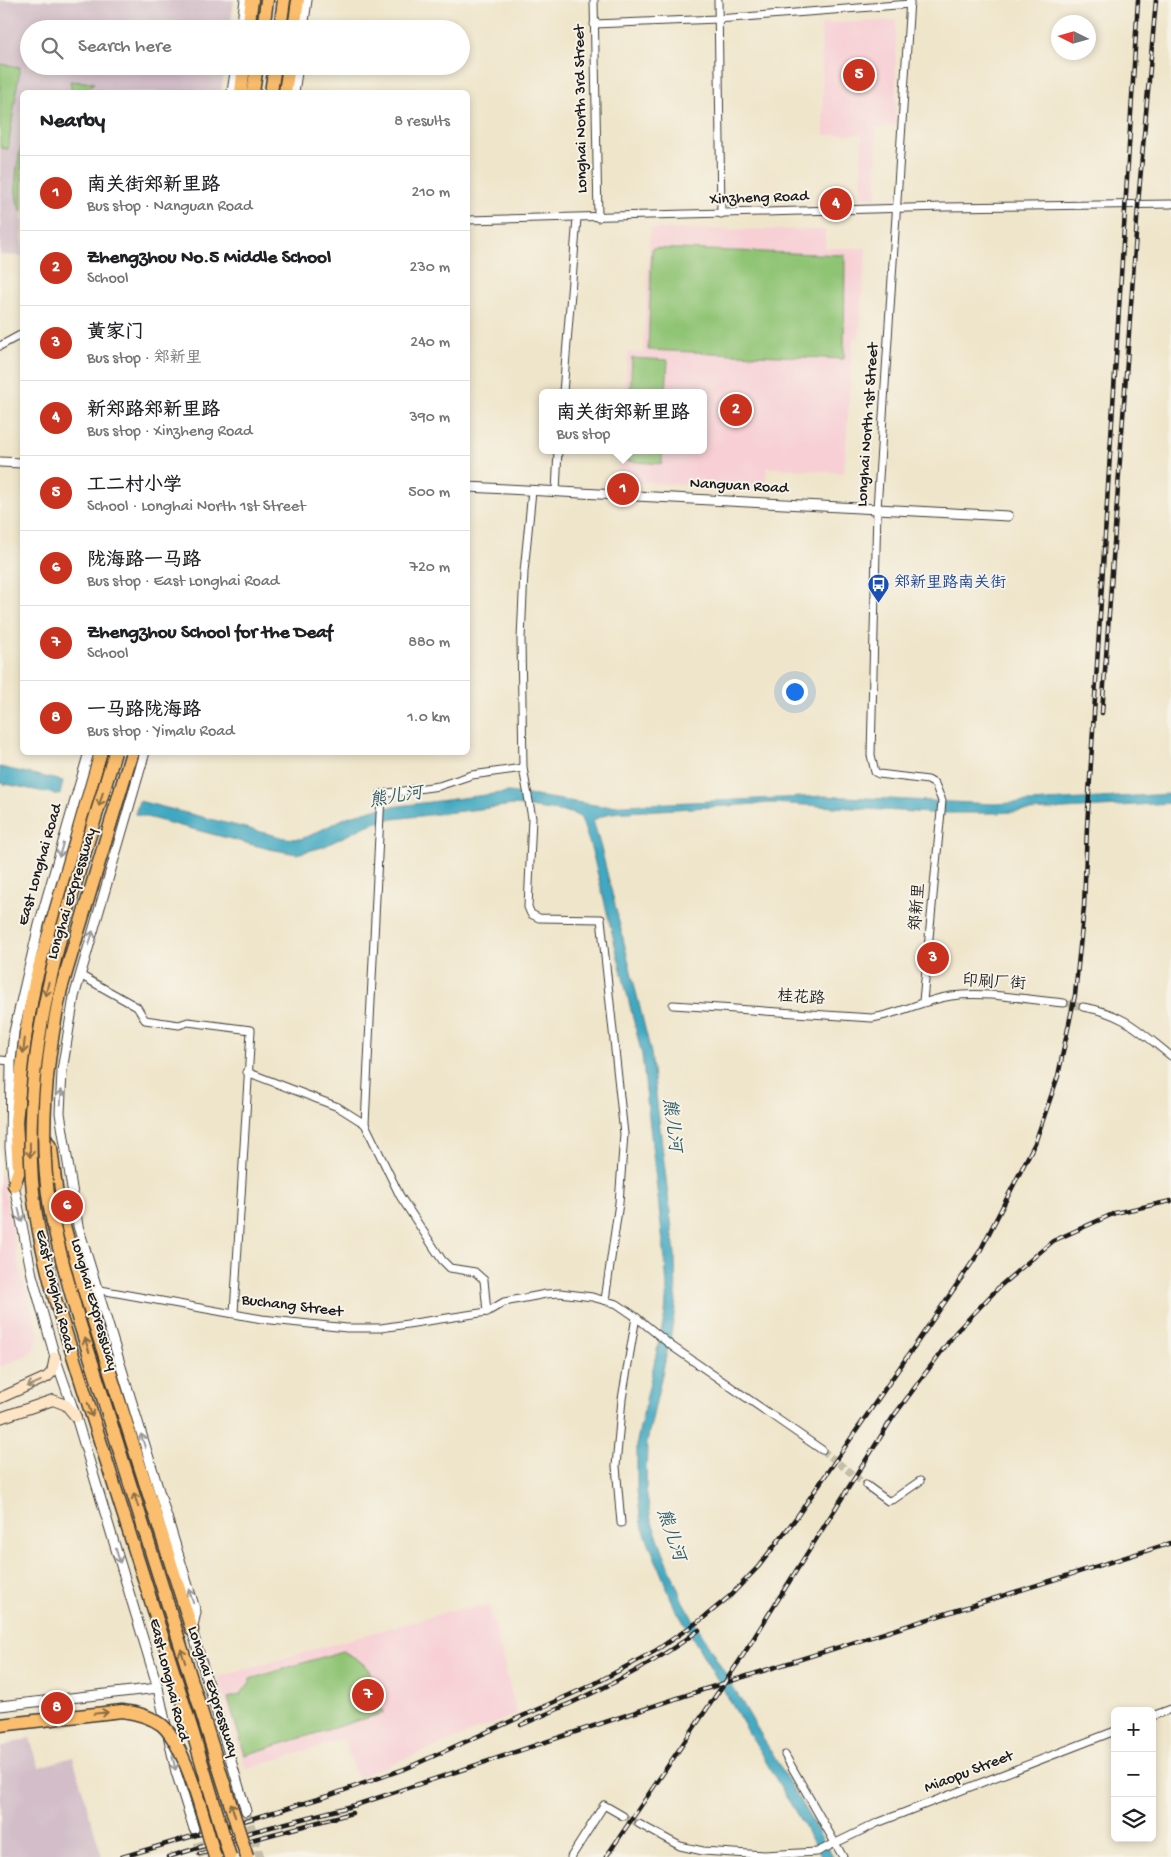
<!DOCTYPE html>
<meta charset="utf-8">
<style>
:root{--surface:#fff;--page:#f2f2f2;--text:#202124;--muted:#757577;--line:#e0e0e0;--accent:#c8321e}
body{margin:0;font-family:"Gochi Hand","LXGW WenKai TC",sans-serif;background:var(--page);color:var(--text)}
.controls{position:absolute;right:15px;bottom:15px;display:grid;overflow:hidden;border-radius:8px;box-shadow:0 2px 8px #0003}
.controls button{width:45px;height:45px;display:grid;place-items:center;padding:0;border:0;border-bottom:1px solid var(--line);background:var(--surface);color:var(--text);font:25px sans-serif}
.compass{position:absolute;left:1051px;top:15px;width:45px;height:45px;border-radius:50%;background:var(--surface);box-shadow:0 2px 8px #0003;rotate:275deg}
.you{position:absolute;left:794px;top:691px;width:18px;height:18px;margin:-12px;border:4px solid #fff;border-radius:50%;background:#1a73e8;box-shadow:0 0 0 8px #1a73e833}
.badge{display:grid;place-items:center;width:32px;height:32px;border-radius:50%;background:var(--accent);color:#fff;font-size:16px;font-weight:700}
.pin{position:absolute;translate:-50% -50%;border:2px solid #fff;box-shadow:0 1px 5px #0006}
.popup{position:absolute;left:539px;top:389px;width:168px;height:65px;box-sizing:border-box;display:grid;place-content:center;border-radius:8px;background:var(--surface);filter:drop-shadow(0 1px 4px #0005);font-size:16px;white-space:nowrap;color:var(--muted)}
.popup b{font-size:19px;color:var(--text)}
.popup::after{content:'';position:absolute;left:50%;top:100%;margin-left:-10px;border:10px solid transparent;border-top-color:var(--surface)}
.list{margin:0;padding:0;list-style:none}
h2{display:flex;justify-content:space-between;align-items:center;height:65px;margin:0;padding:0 20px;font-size:21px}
h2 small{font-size:16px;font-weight:400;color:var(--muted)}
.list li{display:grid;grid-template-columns:32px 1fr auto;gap:15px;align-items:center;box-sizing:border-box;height:75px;padding:0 20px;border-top:1px solid var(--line)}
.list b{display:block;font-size:19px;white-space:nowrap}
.list p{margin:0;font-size:16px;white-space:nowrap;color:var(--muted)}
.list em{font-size:16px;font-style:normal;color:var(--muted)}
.icon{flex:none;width:28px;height:28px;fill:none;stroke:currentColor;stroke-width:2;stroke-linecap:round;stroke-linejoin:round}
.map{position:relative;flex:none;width:1171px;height:1857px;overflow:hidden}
.search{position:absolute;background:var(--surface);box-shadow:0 2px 8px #0003;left:20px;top:20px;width:450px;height:55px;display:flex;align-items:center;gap:12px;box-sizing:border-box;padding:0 18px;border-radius:28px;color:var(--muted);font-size:19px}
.panel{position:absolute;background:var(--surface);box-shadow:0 2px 8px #0003;left:20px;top:90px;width:450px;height:665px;border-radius:8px}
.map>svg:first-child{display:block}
</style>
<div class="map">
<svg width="1171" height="1857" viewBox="0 0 1171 1857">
<rect width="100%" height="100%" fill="#f7f3e8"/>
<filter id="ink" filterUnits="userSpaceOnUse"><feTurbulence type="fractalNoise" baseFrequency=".02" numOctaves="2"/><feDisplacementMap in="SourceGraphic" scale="10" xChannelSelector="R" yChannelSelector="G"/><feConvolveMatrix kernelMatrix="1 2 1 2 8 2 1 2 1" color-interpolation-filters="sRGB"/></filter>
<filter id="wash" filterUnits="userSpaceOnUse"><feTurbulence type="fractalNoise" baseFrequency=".0096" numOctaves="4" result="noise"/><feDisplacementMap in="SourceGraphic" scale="20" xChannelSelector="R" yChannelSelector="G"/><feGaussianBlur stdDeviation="1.12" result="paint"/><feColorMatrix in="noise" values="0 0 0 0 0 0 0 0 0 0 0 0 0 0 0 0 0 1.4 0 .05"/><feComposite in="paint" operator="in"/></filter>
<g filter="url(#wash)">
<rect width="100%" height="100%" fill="#efe5ca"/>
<!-- built -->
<g fill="#f7cfd5">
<path d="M896 20V125L876 128 877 197H861L862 134 824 135 821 24Z"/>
<path d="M650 229 825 230V248H866L859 338H853L844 473 767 467 765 491 617 480 620 450H703V393H624L628 352 643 353Z"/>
<path d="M0 1170 19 1266 39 1335 35 1348 25 1357 0 1367Z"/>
<path d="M489 1605 517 1714 357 1778 344 1739 246 1769 218 1677 446 1612Z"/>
</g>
<!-- industrial -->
<g fill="#d2bdc8">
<path d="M0 0H234L230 29H29V66H225L221 92H22V256L0 255Z"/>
<path d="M30 1738 39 1767 73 1757 102 1857H0V1747Z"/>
</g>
<!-- green -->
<g fill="#90c475" stroke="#567048">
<path d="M0 64 20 67 8 149 0 148Z"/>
<path d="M70 81 94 83 84 92H72Z"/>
<path d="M22 144V212C11 199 17 159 22 144Z"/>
<path d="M652 248 845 255 844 359 648 350Z"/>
<path d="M632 358 668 360 666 393H630Z"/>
<path d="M626 450H662V464L625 461Z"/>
<path d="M342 1651C371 1664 380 1678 370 1709L381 1706 383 1713 245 1755 228 1698 240 1695 250 1682V1679Z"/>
</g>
<!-- water -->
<g fill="#41a8c1" stroke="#2e626e">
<path d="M0 767 63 781 60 795 0 783Z"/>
<path d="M509 792 602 806 825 796 994 804 1171 794V803L994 813H930L773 803 610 813 593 820 601 848 651 1053 675 1254 676 1301 672 1330 647 1442 646 1489 651 1520 683 1602 833 1857H822L674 1606 641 1523 637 1490V1441L665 1314 667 1287 665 1261 642 1055 592 851 581 818 572 813 514 805 385 820 368 825 323 847 297 854 269 849 135 814 139 801 285 838 300 839 309 836 347 817 375 809Z"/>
</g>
</g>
<g filter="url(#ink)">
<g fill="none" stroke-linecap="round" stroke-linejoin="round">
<!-- minor-tunnel -->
<g stroke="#c5bda7" stroke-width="7" stroke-dasharray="7 3.5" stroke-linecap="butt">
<path d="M1064 1003 1083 1007"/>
<path d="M822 1450 866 1485"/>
<path d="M623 1816 639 1824"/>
</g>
<!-- tertiary-tunnel -->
<g stroke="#c5bda7" stroke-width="9" stroke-dasharray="9 4.5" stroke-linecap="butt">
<path d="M246 1811 260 1857"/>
<path d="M194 1829 203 1857"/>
</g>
<defs>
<g id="minor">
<path d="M594 0 598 218"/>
<path d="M718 0 721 214"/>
<path d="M910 0 877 509 871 755 875 772 879 774 928 780 935 784 942 801 923 1001"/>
<path d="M594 24 718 19 910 4"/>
<path d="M468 220 944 207 1171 204"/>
<path d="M0 346 22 334"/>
<path d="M563 393 577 218"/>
<path d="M532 491 524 572 521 639 523 768 532 818 528 907 531 914 539 918 601 919 624 1134 619 1203 605 1300"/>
<path d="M556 492 558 450"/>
<path d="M80 975 137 1007 145 1020 179 1025 188 1022 251 1030 234 1313"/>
<path d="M673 1005 872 1018C899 1014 923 1000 951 996 987 991 1027 1000 1064 1003"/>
<path d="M1083 1007C1125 1014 1138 1030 1171 1056"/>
<path d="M0 1060 11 1061"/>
<path d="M247 1072 338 1107 365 1124 400 1196 442 1260 450 1268 475 1272 484 1280 487 1312"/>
<path d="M365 1124 381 794 439 786 472 775 523 768"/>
<path d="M95 1289 262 1319 347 1328H381L487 1312 504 1302 546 1294 560 1293 592 1297 617 1304 636 1317 673 1347 822 1450"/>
<path d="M866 1485 888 1501 894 1499 920 1481"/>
<path d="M621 1523 616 1466 622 1399 636 1317"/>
<path d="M1152 1716 1171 1709"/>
<path d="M785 1755 843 1857"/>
<path d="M639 1824 680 1846 703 1851 764 1855 817 1852 877 1823 1115 1731"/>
<path d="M571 1857 604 1805 623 1816"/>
</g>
<g id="tertiary">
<path d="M241 29 245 0"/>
<path d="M303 29 307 0"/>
<path d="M232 92 236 66"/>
<path d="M294 92 298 66"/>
<path d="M0 462 22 463"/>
<path d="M468 487 1008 516"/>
<path d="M89 752 39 925 14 1032 11 1061 10 1148 14 1185 32 1275 55 1357 76 1417 158 1688 176 1772 194 1829"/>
<path d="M145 752 74 997 62 1071 60 1113 78 1226 196 1612 192 1630 246 1811"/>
<path d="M0 1706 158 1688"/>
</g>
<g id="secondary">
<path d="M0 1398 47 1377 52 1372 55 1357"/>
<path d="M0 1418 53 1400 66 1405 76 1417"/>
</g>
<g id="trunk">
<path d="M248 29 252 0"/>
<path d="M263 29 267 0"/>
<path d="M280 29 284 0"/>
<path d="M294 29 298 0"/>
<path d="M241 92 244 66"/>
<path d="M253 92 257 66"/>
<path d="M271 92 275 66"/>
<path d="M285 92 289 66"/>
<path d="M44 1136 51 1148 58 1204 68 1240 192 1630"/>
<path d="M14 1185 19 1170 16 1121 26 1032 35 982 101 752"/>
</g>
</defs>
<!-- minor casing -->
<use href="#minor" stroke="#3c3a36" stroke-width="9"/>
<!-- tertiary casing -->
<use href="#tertiary" stroke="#3c3a36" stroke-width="11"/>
<!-- secondary casing -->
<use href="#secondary" stroke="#3c3a36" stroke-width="12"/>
<!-- trunk casing -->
<use href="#trunk" stroke="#3c3a36" stroke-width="15"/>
<!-- minor -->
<use href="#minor" stroke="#fff" stroke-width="7"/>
<!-- tertiary -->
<use href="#tertiary" stroke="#fff" stroke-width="9"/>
<!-- secondary -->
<use href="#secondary" stroke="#fde5c5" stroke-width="10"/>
<!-- trunk -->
<use href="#trunk" stroke="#fabe6e" stroke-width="12"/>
<defs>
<g id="rail">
<path d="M1102 713 1139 192 1156 0"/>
<path d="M521 1725C584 1698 645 1671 699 1630"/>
<path d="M199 1854 352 1813"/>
<path d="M122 1857 328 1796 407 1768 594 1684 655 1651 702 1619 730 1596 758 1567 796 1518 980 1251 1035 1143 1058 1076 1075 995 1084 907 1087 827 1138 0"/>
<path d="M168 1857 240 1835 356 1805 699 1691 1171 1543"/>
<path d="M606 1857 740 1660 893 1417 956 1332 1000 1286 1053 1241 1115 1213 1171 1201"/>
</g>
</defs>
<!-- rail casing -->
<use href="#rail" stroke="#1c1c1c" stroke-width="4.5"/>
<!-- rail -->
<use href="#rail" stroke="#f7f3e8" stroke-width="2.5" stroke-dasharray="8" stroke-linecap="butt"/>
<defs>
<g id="trunk-bridge">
<path d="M115 752C76 886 25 1021 31 1162 32 1208 43 1254 55 1299L192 1730 230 1857"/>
<path d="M132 752 61 989C46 1061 38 1135 50 1208 57 1245 68 1282 78 1318L247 1857"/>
<path d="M0 1725 122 1711C137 1713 150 1716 162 1725 187 1747 205 1824 215 1857"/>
</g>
</defs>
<!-- trunk-bridge casing -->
<use href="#trunk-bridge" stroke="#3c3a36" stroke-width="15" stroke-linecap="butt"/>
<!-- trunk-bridge -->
<use href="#trunk-bridge" stroke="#fabe6e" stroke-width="12"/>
</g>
<!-- one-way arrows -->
<defs><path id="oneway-shaft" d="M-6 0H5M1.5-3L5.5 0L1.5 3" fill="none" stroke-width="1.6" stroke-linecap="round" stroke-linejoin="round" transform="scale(1.25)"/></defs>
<g stroke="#8b6d45">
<use href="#oneway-shaft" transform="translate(101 799) rotate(106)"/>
<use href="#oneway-shaft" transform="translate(47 989) rotate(103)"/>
<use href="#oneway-shaft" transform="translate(24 1046) rotate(96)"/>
<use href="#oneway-shaft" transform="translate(30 1150) rotate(89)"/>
<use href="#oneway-shaft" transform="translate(87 1345) rotate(-108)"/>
<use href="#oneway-shaft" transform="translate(90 1410) rotate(72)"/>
<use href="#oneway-shaft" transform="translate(136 1500) rotate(-107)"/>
<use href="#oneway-shaft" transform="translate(183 1656) rotate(-108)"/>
<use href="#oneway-shaft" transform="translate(101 1713) rotate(-6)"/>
<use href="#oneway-shaft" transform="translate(233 1810) rotate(-107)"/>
</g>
<g stroke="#999">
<use href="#oneway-shaft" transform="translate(61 850) rotate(106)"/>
<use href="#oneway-shaft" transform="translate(91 938) rotate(-74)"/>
<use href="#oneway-shaft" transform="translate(61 1097) rotate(-87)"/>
<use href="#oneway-shaft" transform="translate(20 1215) rotate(77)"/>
<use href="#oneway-shaft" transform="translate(143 1441) rotate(-107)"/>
<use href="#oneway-shaft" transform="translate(118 1556) rotate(73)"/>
<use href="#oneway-shaft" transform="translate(191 1596) rotate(-107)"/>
<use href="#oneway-shaft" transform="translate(174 1763) rotate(77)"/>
</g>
<use stroke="#988b79" href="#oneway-shaft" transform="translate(34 1384) rotate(156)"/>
</g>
<!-- icons -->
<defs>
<symbol id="bus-pin" viewBox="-11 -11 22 30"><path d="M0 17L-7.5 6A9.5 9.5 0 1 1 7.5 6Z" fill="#1a4fb4" stroke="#f7f3e8"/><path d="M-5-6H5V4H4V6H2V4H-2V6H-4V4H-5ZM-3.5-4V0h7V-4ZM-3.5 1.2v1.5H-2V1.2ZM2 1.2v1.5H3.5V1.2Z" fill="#fff"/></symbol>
</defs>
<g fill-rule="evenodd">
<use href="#bus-pin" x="866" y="572" width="25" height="34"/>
</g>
<g text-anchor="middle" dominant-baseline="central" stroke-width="4" stroke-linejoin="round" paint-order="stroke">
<!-- street labels -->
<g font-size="16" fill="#1c1c1c" stroke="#f7f3e8">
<text transform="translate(582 109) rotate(-91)">Longhai North 3rd Street</text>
<text transform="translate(759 199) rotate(-2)">Xinzheng Road</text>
<text transform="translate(869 425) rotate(-86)">Longhai North 1st Street</text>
<text transform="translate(739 487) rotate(3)">Nanguan Road</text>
<text transform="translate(41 865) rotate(-74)">East Longhai Road</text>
<text transform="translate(73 894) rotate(-73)">Longhai Expressway</text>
<text transform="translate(919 907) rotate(-85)">郑新里</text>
<text transform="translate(994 984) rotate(3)">印刷厂街</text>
<text transform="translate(801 999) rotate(4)">桂花路</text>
<text transform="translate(54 1291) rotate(76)">East Longhai Road</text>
<text transform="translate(93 1305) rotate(74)">Longhai Expressway</text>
<text transform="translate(292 1307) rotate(7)">Buchang Street</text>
<text transform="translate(168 1680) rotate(76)">East Longhai Road</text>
<text transform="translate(212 1692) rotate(72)">Longhai Expressway</text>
<text transform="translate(969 1773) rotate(-21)">Miaopu Street</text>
</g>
<!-- transit labels -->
<g font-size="16" fill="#164399" stroke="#f7f3e8" text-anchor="start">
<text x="894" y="584">郑新里路南关街</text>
</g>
<!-- water labels -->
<g font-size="18" font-style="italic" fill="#2d5b66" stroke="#f7f3e8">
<text transform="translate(396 798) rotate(-9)">熊儿河</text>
<text transform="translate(671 1125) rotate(83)">熊儿河</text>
<text transform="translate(670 1535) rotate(71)">熊儿河</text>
</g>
</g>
</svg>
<div class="controls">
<button>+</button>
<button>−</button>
<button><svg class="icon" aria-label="layers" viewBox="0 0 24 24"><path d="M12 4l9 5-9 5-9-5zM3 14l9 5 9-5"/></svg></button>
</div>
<svg class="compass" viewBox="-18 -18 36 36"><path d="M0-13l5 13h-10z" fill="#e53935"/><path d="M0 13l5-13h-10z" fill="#757577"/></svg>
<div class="you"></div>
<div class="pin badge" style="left:623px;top:489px">1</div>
<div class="popup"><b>南关街郑新里路</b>Bus stop</div>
<div class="pin badge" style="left:736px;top:410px">2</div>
<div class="pin badge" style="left:933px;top:958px">3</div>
<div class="pin badge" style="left:836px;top:204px">4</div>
<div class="pin badge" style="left:859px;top:75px">5</div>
<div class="pin badge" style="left:67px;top:1206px">6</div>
<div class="pin badge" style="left:368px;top:1695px">7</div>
<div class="pin badge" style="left:57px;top:1708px">8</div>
<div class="search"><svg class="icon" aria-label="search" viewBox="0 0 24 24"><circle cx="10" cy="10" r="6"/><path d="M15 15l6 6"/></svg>Search here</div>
<section class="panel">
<h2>Nearby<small>8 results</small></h2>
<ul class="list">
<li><span class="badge">1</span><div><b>南关街郑新里路</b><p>Bus stop · Nanguan Road</p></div><em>210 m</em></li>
<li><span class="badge">2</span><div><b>Zhengzhou No.5 Middle School</b><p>School</p></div><em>230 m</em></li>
<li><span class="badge">3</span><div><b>黄家门</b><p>Bus stop · 郑新里</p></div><em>240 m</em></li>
<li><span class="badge">4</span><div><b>新郑路郑新里路</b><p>Bus stop · Xinzheng Road</p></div><em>390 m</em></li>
<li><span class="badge">5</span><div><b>工二村小学</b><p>School · Longhai North 1st Street</p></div><em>500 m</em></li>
<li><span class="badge">6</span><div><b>陇海路一马路</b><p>Bus stop · East Longhai Road</p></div><em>720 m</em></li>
<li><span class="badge">7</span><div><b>Zhengzhou School for the Deaf</b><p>School</p></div><em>880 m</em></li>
<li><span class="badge">8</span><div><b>一马路陇海路</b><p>Bus stop · Yimalu Road</p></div><em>1.0 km</em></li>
</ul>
</section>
</div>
